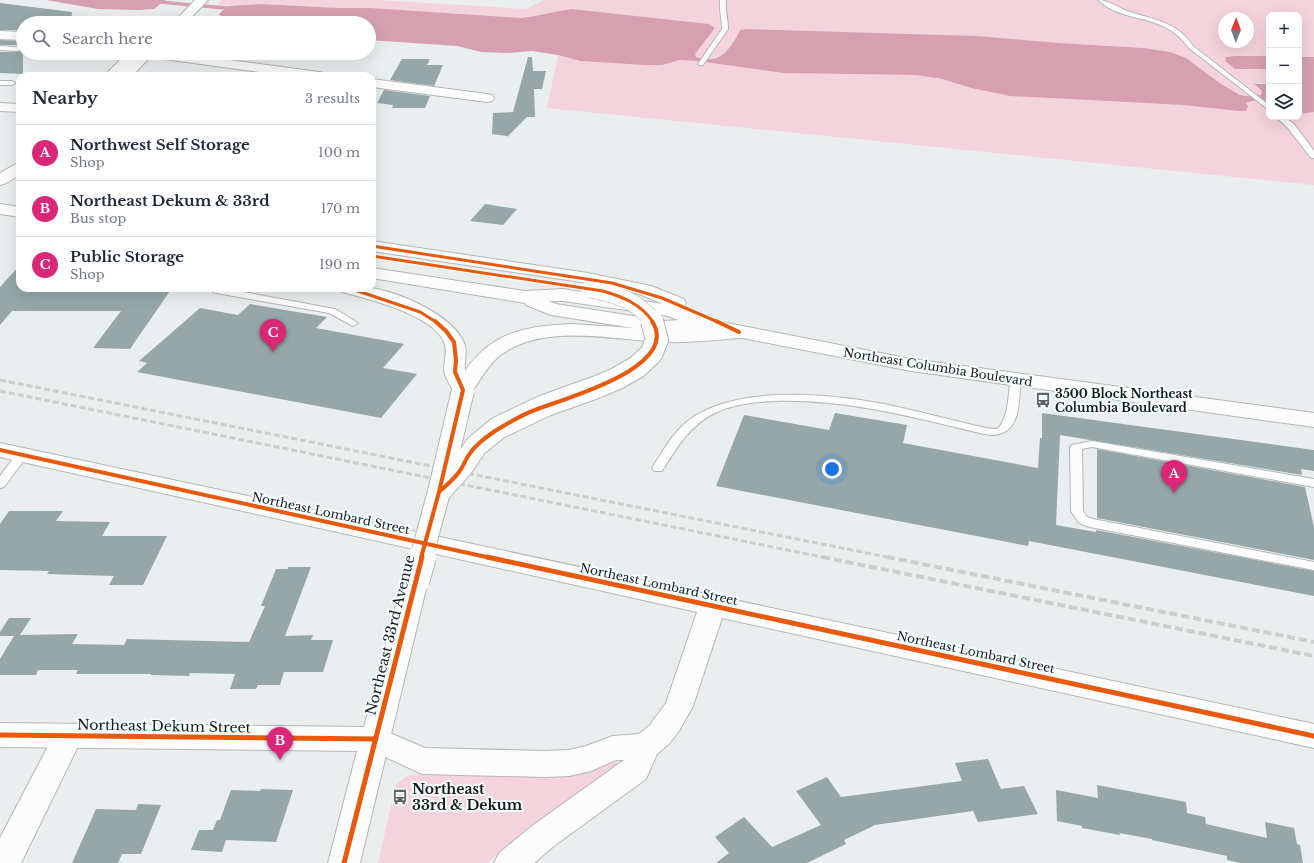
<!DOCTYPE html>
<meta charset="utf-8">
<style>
:root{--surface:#fff;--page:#f2f2f3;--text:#1f2937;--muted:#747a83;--line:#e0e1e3;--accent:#db2777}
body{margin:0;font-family:"Libre Baskerville",serif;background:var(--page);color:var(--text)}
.controls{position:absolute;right:12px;top:12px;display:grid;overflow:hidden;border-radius:8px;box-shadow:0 4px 16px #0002}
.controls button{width:36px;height:36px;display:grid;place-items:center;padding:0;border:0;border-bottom:1px solid var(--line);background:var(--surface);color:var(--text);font:20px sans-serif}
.compass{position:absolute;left:1218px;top:12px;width:36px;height:36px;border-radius:50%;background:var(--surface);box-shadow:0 4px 16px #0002;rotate:1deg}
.you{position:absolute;left:832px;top:469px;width:14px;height:14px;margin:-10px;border:3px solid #fff;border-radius:50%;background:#1a73e8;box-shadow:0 0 0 6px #1a73e833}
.badge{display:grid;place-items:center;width:26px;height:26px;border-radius:50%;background:var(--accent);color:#fff;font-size:13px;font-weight:700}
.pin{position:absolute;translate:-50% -33px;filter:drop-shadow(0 1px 2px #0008)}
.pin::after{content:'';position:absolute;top:21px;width:14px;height:12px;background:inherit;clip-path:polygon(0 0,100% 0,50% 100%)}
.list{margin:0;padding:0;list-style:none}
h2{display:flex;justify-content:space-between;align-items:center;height:52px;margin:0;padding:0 16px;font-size:17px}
h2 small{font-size:13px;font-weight:400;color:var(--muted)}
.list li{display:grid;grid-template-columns:26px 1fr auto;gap:12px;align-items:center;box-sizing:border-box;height:56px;padding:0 16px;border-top:1px solid var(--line)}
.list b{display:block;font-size:15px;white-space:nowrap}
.list p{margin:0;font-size:13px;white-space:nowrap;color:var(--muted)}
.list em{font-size:13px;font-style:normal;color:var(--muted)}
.icon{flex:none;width:22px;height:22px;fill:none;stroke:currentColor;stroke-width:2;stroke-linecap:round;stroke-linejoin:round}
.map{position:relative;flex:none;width:1314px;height:863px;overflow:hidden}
.search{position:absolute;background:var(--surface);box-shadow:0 4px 16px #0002;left:16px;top:16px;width:360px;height:44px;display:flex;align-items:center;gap:10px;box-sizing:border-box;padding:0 14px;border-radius:22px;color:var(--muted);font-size:15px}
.panel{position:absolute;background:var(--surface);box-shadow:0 4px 16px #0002;left:16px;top:72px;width:360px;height:220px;border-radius:12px}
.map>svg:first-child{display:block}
</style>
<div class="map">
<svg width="1314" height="863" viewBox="0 0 1314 863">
<rect width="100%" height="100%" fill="#eaeeee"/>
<!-- green -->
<g fill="#f5d3dc" fill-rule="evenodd">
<path d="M222 0H378L526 9 544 0H1314V57H1299V15H1269V56H1236L1243 70 1254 68 1269 69V84L1258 83 1254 85 1262 91V95L1246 96 1240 95 1221 84 1186 58 1144 48 1059 43 977 36 748 29 740 31C735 41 725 58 712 59 707 60 701 58 696 57L694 54 715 29 709 24 572 9C555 11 539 16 522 18L371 8H339L261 4 216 6ZM1224 18H1248V42H1224Z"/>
<path d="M558 55 580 61 644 65H662L680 60 697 61 783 73 916 75 942 79 971 88 1061 99 1183 105 1238 111H1246V103L1251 101H1269V117H1299V114L1314 112V185L547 108Z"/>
<path d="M615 762 619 763 527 829 487 863H378L396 784 409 775 557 777 582 774Z"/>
</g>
<!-- water -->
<g fill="#d6a0b0">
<path d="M46 0H165L164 1 169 2 160 4 154 9 139 10 98 9Z"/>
<path d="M261 4 339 8H371L522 18C539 16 555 11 572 9L709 24 715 28 695 54 696 57C701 58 707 60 712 59 725 58 735 41 740 30L748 29 977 36 1059 43 1144 48 1170 52 1186 58 1221 84 1240 95 1246 96 1261 95 1262 91 1254 84H1269V101H1251L1246 103 1248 106 1246 111H1238L1183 105 1010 96 971 88 942 79 916 75 783 73 697 61 680 60 662 65H644L580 61 558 55 532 51 507 53 481 52 457 46 369 40V23H255L254 21 221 16 219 14 228 6Z"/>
<path d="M1236 56H1269V69H1235L1225 61 1226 57Z"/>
<path d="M1299 57H1314V112L1299 114Z"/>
</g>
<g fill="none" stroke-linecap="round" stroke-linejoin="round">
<!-- stream -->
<path stroke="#d6a0b0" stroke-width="3.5" d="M159 2 226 8"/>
</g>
<!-- building -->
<g fill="#95a8a7">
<path d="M0 3 72 12 71 23H23V30H0Z"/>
<path d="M0 40 23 41V42L16 45H0Z"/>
<path d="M23 50V74L0 73V52H17Z"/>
<path d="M528 57H532L533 71H546L542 89H534L535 117H527L507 137V136L492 134 493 113 513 112Z"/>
<path d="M402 59H430L427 65H443L434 86 390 80Z"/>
<path d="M384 90 430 96 425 108H392L393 105 377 103Z"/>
<path d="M485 204 517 209 503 225 470 221Z"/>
<path d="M20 265V288H172L130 349 93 348 121 311H12L0 325V287Z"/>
<path d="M250 304 327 317 316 328 404 344 383 368 417 374 381 418 137 372 147 363 139 361 200 308 238 315Z"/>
<path d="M835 413 907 425 903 443 1038 468 1040 438H1042V413L1314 450V471L1301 469 1302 475 1060 435 1056 525 1096 532V530L1314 571V596L1029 541 1028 546 716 486 744 415 829 430Z"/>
<path d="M1097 449 1305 487 1314 527V560L1097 518Z"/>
<path d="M9 511H63L56 521 110 522 102 536H167L143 585H109L114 576 47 574 49 571 0 570V524Z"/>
<path d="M288 567H311L285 636 313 635 311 640H333L323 672H284L280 685H258L256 689H230L235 674 190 673 189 676 151 675V674H76L78 670H38L36 675H0V659L14 636H0V632L9 618H31L20 635 78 634 72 644 124 645 127 639 249 642 265 606H261L276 569H288Z"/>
<path d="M988 759 1001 789 1024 786 1038 814 978 822 973 811 875 825 844 840 846 844 807 863H716L729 853 715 837 744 817 772 847 821 825 796 791 827 777 841 797 962 781 955 763Z"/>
<path d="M1097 785 1186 802 1187 813 1205 817 1206 824 1267 838 1265 822 1294 828 1297 844 1300 845 1303 863H1240L1227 860V856L1152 840V839L1119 833 1120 835 1082 828V826L1057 821 1056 790 1098 798Z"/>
<path d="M261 789 293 790 276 842 226 840 222 852 191 850 199 830H213L217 820H220L231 790 260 791Z"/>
<path d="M138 804 161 805 141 854H122L118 863H72L96 809 136 810Z"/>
</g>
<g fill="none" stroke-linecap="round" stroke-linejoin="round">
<defs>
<g id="lane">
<path d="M720 0H726C725 10 728 19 728 29L703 65H699L698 64 722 29C722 19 719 10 720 0Z"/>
<path d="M1098 0C1108 0 1117 7 1127 11 1154 20 1176 21 1193 46L1269 105V110L1189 48C1163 11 1125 25 1098 0Z"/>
<path d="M23 43V48L17 51 0 50V46L16 47Z"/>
<path d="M0 81H12L15 83 12 85H0Z"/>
<path d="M1276 117H1284L1294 124 1314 151V158H1311L1288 128Z"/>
<path d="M212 288H222L335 309 358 323 353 326 329 313 216 293 213 292Z"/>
<path d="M1015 377 1020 380C1020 406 1019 441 984 434 916 418 847 399 776 401 754 402 731 404 711 415 688 428 676 449 662 471H654L652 468C663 451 673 432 689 420 741 381 851 395 911 410 932 415 952 420 973 425 981 427 989 429 997 429 1008 421 1009 393 1010 380Z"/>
<path d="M1092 441 1314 479V487L1092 447 1082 449 1083 511 1087 517 1093 519 1314 562V570L1090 527 1079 523 1071 511 1070 447 1072 445Z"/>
<path d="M22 451 26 452 28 455 4 487 0 488V476L18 452Z"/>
</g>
<g id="street">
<path d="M0 31 23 32V40L0 39Z"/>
<path d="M136 53H177L319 72 324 73 326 76H289L149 57 132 64 119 76H104L122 58Z"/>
<path d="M372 79 487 94 492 95 494 98 492 101 487 102 372 87Z"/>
<path d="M0 103 20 104V112L0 111Z"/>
<path d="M68 724 78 727 83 736 21 863H0V838L58 727Z"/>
</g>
<g id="secondary">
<path d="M195 0H208L186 23H173Z"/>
<path d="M141 53H154L132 76H117Z"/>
<path d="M20 163V175L6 183 0 185V173L14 165Z"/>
<path d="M572 324 664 330H687L739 326 746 328 749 332 746 336 739 338C714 340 688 343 663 342 612 340 546 323 502 354 487 365 481 380 470 394L463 396 456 394 453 390C482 337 513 326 572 324Z"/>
<path d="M415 572 424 574 428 581 360 863H328L357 751 0 747V723L364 727 402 581 406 574Z"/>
</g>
<g id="primary">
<path d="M0 204 20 207V217L0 214Z"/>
<path d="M372 241 588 273 651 286 684 299 686 303 684 307 681 308 712 320 911 359 1314 413V427L911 371 702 330 665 333 551 315 526 305 525 303 372 278V268L525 291 563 289 663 304 639 294 588 283 372 251ZM549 301H563L668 316 678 320 665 321 556 304Z"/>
<path d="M340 288C350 288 360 287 370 288 398 291 454 316 464 343 468 352 464 362 465 371 466 377 471 384 473 390L470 394 463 396 456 394C451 388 445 377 444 370 444 361 448 351 444 342 433 315 369 299 342 292Z"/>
<path d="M0 443 1314 724V748L722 618 693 706 679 731 669 744 657 754 646 779 554 846 534 863H494L499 853 532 826 624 760H616L591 771 569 776 545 777 422 774 366 748 361 739 366 730 376 727 425 748 545 751 569 750 586 746 613 736 639 734 649 726 666 703 697 612 0 457Z"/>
</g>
</defs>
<!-- lane casing -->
<use href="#lane" stroke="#b4b7b7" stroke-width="2"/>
<!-- street casing -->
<use href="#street" stroke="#b4b7b7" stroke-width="2"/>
<!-- secondary casing -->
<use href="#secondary" stroke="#b4b7b7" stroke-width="2"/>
<!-- primary casing -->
<use href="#primary" stroke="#b4b7b7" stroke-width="2"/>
<!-- lane -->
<use href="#lane" fill="#fcfcfc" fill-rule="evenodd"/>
<!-- street -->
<use href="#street" fill="#fcfcfc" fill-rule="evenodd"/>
<!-- secondary -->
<use href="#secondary" fill="#fcfcfc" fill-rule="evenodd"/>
<!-- primary -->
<use href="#primary" fill="#fcfcfc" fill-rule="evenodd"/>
<!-- rail-far1 -->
<g stroke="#cdcece" stroke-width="3" stroke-dasharray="6 3" stroke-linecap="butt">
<path d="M0 380 892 558"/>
<path d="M0 391 827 558"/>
</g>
<!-- rail -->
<g stroke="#cdcece" stroke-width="4" stroke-dasharray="8 4" stroke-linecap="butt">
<path d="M822 557 1314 656"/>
<path d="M887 557 1314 642"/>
</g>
<defs>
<path id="secondary-bridge-far1" d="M421 558 439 492 463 390"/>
<path id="secondary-bridge" d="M415 581 422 557"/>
<path id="primary-bridge-far1" d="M590 289C615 294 638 300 653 322"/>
<path id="primary-bridge" d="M439 492 461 468 476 446 498 428 544 406 597 387 618 378 637 367 651 354 657 340 652 321"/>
</defs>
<!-- secondary-bridge-far1 casing -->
<use href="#secondary-bridge-far1" stroke="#b4b7b7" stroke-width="24" stroke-linecap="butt"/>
<!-- secondary-bridge casing -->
<use href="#secondary-bridge" stroke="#b4b7b7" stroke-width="30" stroke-linecap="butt"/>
<!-- primary-bridge-far1 casing -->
<use href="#primary-bridge-far1" stroke="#b4b7b7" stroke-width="18" stroke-linecap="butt"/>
<!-- primary-bridge casing -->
<use href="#primary-bridge" stroke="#b4b7b7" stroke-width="24" stroke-linecap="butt"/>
<!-- secondary-bridge-far1 -->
<use href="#secondary-bridge-far1" stroke="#fcfcfc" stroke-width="22"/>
<!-- secondary-bridge -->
<use href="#secondary-bridge" stroke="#fcfcfc" stroke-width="28"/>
<!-- primary-bridge-far1 -->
<use href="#primary-bridge-far1" stroke="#fcfcfc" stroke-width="17"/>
<!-- primary-bridge -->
<use href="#primary-bridge" stroke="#fcfcfc" stroke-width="22"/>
<defs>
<g id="cycleway-far2">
<path d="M372 246 612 283 662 298 718 322"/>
<path d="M372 256 603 291C623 297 641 304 653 322"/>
<path d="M352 289 420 312 436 322"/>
</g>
<g id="cycleway-far1">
<path d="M716 321 739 332"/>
<path d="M0 450 491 558"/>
<path d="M440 491C447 485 454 479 459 472 463 467 465 461 468 456 475 445 485 438 495 431 508 423 521 415 535 410 562 399 682 368 652 321"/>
<path d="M421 558 439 492 463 390 455 372 456 360 454 342 446 331 435 321"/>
</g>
<g id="cycleway">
<path d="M487 557 1314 736"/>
<path d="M0 735 376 739"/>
<path d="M344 863 422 557"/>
</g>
</defs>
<!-- cycleway-far2 casing -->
<use href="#cycleway-far2" stroke="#f5fdfd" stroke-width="5"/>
<!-- cycleway-far1 casing -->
<use href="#cycleway-far1" stroke="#f5fdfd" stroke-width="6"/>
<!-- cycleway casing -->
<use href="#cycleway" stroke="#f5fdfd" stroke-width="8"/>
<!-- cycleway-far2 -->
<use href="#cycleway-far2" stroke="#e8590c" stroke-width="3"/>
<!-- cycleway-far1 -->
<use href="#cycleway-far1" stroke="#e8590c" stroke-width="4"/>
<!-- cycleway -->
<use href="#cycleway" stroke="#e8590c" stroke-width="5"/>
</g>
<!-- icons -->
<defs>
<symbol id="bus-bare" viewBox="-9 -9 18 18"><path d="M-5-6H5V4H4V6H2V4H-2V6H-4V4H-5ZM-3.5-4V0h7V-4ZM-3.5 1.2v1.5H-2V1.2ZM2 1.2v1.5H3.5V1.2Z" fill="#616464" stroke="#f5fdfd" stroke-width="2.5" paint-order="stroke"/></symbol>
</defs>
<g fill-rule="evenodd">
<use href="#bus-bare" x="1032" y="389" width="22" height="22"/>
<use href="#bus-bare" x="389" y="786" width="22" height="22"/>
</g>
<g text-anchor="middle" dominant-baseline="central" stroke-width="4" stroke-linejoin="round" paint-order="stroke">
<!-- street labels -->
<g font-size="12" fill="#171a1a" stroke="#f5fdfd">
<text transform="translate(938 367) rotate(9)">Northeast Columbia Boulevard</text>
<text transform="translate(331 513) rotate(12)">Northeast Lombard Street</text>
<text transform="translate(659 584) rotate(12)">Northeast Lombard Street</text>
<text transform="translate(976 652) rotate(12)">Northeast Lombard Street</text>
</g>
<!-- poi labels -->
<g font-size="12" font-weight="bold" fill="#171a1a" stroke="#f5fdfd" text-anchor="start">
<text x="1055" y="393">3500 Block Northeast<tspan x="1055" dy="14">Columbia Boulevard</tspan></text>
</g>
<!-- near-street labels -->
<g font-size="14" fill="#171a1a" stroke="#f5fdfd">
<text transform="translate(390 635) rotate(-76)">Northeast 33rd Avenue</text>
<text transform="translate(164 726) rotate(1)">Northeast Dekum Street</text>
</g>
<!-- near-poi labels -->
<g font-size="14" font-weight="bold" fill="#171a1a" stroke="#f5fdfd" text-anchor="start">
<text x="412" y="789">Northeast<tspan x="412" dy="16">33rd &amp; Dekum</tspan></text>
</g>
</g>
</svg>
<div class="controls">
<button>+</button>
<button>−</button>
<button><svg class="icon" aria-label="layers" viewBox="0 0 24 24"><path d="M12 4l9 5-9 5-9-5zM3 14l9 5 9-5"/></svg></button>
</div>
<svg class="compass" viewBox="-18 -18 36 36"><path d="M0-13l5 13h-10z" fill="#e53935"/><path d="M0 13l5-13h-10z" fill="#747a83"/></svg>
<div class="you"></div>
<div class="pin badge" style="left:1174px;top:493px">A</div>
<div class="pin badge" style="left:280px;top:760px">B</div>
<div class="pin badge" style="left:273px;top:352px">C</div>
<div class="search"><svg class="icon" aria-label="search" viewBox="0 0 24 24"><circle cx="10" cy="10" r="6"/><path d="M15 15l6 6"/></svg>Search here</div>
<section class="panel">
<h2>Nearby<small>3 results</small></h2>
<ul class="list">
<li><span class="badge">A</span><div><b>Northwest Self Storage</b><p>Shop</p></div><em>100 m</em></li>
<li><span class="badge">B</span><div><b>Northeast Dekum &amp; 33rd</b><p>Bus stop</p></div><em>170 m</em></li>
<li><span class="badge">C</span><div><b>Public Storage</b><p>Shop</p></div><em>190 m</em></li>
</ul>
</section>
</div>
